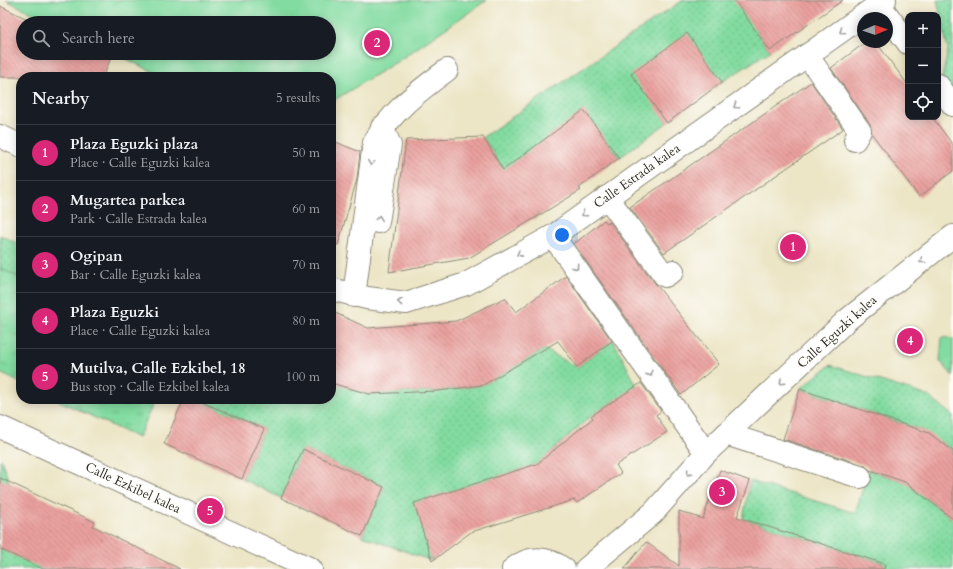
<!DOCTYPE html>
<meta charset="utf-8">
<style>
:root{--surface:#171b24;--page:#242831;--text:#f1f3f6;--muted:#9ea1a6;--line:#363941;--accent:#db2777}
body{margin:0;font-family:Cardo,serif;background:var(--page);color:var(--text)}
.controls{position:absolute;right:12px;top:12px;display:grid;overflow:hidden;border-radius:8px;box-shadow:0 2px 10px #0003}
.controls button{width:36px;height:36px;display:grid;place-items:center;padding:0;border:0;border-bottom:1px solid var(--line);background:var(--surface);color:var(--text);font:20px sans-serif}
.compass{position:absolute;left:857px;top:12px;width:36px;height:36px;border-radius:50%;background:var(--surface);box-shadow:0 2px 10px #0003;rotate:88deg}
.you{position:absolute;left:562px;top:235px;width:14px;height:14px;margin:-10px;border:3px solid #fff;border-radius:50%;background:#1a73e8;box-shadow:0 0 0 6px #1a73e833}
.badge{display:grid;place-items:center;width:26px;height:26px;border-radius:50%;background:var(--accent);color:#fff;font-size:13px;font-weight:700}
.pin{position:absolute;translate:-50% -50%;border:2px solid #fff;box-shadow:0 1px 4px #0006}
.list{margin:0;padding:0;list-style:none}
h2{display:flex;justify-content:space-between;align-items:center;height:52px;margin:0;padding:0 16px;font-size:17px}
h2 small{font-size:13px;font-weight:400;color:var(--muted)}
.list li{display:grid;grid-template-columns:26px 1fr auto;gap:12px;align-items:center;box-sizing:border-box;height:56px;padding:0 16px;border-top:1px solid var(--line)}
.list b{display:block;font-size:15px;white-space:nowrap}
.list p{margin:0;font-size:13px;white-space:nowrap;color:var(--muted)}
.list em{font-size:13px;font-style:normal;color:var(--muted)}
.icon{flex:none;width:22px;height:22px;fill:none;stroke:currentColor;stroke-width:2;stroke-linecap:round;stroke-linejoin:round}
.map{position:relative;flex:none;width:953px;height:569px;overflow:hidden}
.search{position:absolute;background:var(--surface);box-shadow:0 2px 10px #0003;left:16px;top:16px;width:320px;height:44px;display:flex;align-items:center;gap:10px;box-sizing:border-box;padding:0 14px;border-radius:22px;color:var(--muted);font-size:15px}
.panel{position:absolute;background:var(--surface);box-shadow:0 2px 10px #0003;left:16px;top:72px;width:320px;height:332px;border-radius:16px}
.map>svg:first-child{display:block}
</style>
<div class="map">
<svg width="953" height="569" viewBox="0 0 953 569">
<defs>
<pattern id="grass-tufts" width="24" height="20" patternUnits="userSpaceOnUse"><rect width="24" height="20" fill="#82dba0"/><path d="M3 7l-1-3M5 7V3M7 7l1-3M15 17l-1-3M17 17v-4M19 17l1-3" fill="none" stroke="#70bc8a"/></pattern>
<pattern id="garden-dots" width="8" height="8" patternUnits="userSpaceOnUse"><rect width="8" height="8" fill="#82dba0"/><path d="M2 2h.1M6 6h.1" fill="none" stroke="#70bc8a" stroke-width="1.8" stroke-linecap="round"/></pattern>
<pattern id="building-back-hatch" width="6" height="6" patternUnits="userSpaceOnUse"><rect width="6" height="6" fill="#eaa09e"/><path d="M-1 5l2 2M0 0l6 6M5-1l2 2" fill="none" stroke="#be8381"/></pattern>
</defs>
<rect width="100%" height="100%" fill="#fdfcf7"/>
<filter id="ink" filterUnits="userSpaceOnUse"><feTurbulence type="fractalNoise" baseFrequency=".025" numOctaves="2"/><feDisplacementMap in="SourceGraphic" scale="8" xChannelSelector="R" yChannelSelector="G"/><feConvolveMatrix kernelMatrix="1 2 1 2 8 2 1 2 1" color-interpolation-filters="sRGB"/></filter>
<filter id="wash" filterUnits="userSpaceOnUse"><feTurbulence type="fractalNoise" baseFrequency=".012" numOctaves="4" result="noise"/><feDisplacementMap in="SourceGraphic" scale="16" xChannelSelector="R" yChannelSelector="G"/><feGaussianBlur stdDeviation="0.9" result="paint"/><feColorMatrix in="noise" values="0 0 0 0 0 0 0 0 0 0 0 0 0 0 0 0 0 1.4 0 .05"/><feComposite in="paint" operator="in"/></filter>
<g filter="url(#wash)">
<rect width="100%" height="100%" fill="#ece5c6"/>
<!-- grass -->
<g fill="url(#grass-tufts)" stroke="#568366">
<path d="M0 268 21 278V383L0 373Z"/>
<path d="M55 399H156L138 438Z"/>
</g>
<!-- park -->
<g fill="#82dba0" stroke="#568366">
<path d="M6 0H487L398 61 331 102V77H164L114 53H329V23H52Z"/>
<path d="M942 337 953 339V376L940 361Z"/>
</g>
<!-- garden -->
<g fill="url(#garden-dots)" stroke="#568366">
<path d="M683 0H735L770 51 722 82 619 158 584 111 563 199 534 219 483 137Z"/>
<path d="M937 0H953V97L940 87 948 50Z"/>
<path d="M0 235 21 245V278L0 268Z"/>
<path d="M613 340 637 386 591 416 537 464 415 503 432 561 362 536 384 487 303 449 281 498 242 479 264 429 195 399H331V383L369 394 438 391 483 385 544 349 577 367Z"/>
<path d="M830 365 928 396 953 416V451L940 441 905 482 953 519V569H886L883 563 743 519 750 481 855 513 869 470 905 482 922 430 800 389Z"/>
<path d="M1 459 9 482 0 502V461Z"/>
<path d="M0 549 45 569H0Z"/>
</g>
<g id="blocks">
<!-- building -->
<g fill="url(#building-back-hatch)">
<path d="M734 0H843L770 51Z"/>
<path d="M0 6 36 23H23V53H100L111 58 103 77H0Z"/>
<path d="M687 33 722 82 667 123 631 74Z"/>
<path d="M866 42H876L908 85V117H932L953 145V171L919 197 872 134 870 124 831 68Z"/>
<path d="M811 82 843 129 664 253 630 207Z"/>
<path d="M584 110 619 158 579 188 581 190 469 258 389 272 406 140 483 137 503 170Z"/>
<path d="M331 140 360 152 357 179 338 245 331 244Z"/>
<path d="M604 220 607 223 610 222 643 268 719 364 681 395 574 244Z"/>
<path d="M566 276 612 341 577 367 558 341 483 385 438 391 369 394 331 383V311L368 328 456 321 505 298 516 312Z"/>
<path d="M641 383 661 411 656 415 667 432 616 465 621 473 577 503 574 500 471 532 432 561 414 503 537 464 593 418 591 416Z"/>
<path d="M800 389 929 433 953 451V519L905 482 870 470 864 465 783 439Z"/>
<path d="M184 399H195L264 429 242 479 164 444Z"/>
<path d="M303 449 384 487 362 536 281 498Z"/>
<path d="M720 470 750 481 737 517 885 564 884 569H624L646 542 679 566V511L703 519Z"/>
<path d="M0 478 95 522 93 526 180 569H43L0 549Z"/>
</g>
</g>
</g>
<g filter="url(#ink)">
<use href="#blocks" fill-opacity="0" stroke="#8c8878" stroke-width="1"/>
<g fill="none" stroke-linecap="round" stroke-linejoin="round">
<defs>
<g id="street">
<path d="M879 4 908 43"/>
<path d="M807 55 860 131 855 140"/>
<path d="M938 85 953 105"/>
<path d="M0 136 21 146"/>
<path d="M607 197 665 276 673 271"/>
<path d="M378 222 390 145 382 127"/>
<path d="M553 236 706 453"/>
<path d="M331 289 367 298 406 303 466 284 553 236 885 0"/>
<path d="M354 296 374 143C391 111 419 91 447 70"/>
<path d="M726 434 860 477"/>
</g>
<g id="secondary">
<path d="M0 427 311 569"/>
<path d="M513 569C529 555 548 557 564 569"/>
<path d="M586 569 653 513 706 453 847 320 953 236"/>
</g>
</defs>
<!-- street casing -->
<use href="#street" stroke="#8c8878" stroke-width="24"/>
<!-- secondary casing -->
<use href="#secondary" stroke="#8c8878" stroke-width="24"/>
<!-- street -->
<use href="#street" stroke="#fff" stroke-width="22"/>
<!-- secondary -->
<use href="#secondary" stroke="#fff" stroke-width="22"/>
</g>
<!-- one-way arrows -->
<defs><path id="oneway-chevron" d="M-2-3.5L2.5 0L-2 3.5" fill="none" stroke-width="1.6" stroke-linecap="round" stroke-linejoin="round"/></defs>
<g stroke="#a0a0a0">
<use href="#oneway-chevron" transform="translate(842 31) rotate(145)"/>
<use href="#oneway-chevron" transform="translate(736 106) rotate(145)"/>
<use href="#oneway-chevron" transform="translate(371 163) rotate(98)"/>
<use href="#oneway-chevron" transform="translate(584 214) rotate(145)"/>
<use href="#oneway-chevron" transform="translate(379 218) rotate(-82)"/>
<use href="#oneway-chevron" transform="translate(519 254) rotate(151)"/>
<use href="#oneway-chevron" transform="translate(922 261) rotate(142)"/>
<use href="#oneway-chevron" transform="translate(576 267) rotate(55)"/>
<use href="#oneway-chevron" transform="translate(400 302) rotate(-174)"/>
<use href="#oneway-chevron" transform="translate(650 374) rotate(55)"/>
<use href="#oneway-chevron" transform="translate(782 382) rotate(137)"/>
<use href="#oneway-chevron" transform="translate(689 473) rotate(132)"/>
</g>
</g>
<g text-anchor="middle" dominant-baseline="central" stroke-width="3.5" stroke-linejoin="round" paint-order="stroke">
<!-- street labels -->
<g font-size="13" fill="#2b2b2b" stroke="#fdfcf7">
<text transform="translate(637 176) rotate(-35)">Calle Estrada kalea</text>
<text transform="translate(837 332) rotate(-42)">Calle Eguzki kalea</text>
<text transform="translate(133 488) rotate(25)">Calle Ezkibel kalea</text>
</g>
</g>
</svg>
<div class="controls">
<button>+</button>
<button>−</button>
<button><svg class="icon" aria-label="locate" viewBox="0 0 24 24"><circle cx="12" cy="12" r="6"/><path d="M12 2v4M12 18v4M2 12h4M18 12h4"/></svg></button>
</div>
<svg class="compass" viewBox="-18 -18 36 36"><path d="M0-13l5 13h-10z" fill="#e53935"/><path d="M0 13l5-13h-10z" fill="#9ea1a6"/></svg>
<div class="you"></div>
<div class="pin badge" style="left:793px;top:247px">1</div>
<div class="pin badge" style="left:377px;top:43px">2</div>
<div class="pin badge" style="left:722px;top:492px">3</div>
<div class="pin badge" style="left:910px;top:341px">4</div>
<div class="pin badge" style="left:210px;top:511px">5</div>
<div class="search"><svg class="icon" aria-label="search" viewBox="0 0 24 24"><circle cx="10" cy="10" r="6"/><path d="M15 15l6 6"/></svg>Search here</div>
<section class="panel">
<h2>Nearby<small>5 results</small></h2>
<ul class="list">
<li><span class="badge">1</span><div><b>Plaza Eguzki plaza</b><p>Place · Calle Eguzki kalea</p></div><em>50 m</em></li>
<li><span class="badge">2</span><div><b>Mugartea parkea</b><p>Park · Calle Estrada kalea</p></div><em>60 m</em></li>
<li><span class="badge">3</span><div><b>Ogipan</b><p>Bar · Calle Eguzki kalea</p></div><em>70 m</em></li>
<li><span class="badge">4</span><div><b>Plaza Eguzki</b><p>Place · Calle Eguzki kalea</p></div><em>80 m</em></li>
<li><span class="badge">5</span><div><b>Mutilva, Calle Ezkibel, 18</b><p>Bus stop · Calle Ezkibel kalea</p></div><em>100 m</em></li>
</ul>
</section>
</div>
